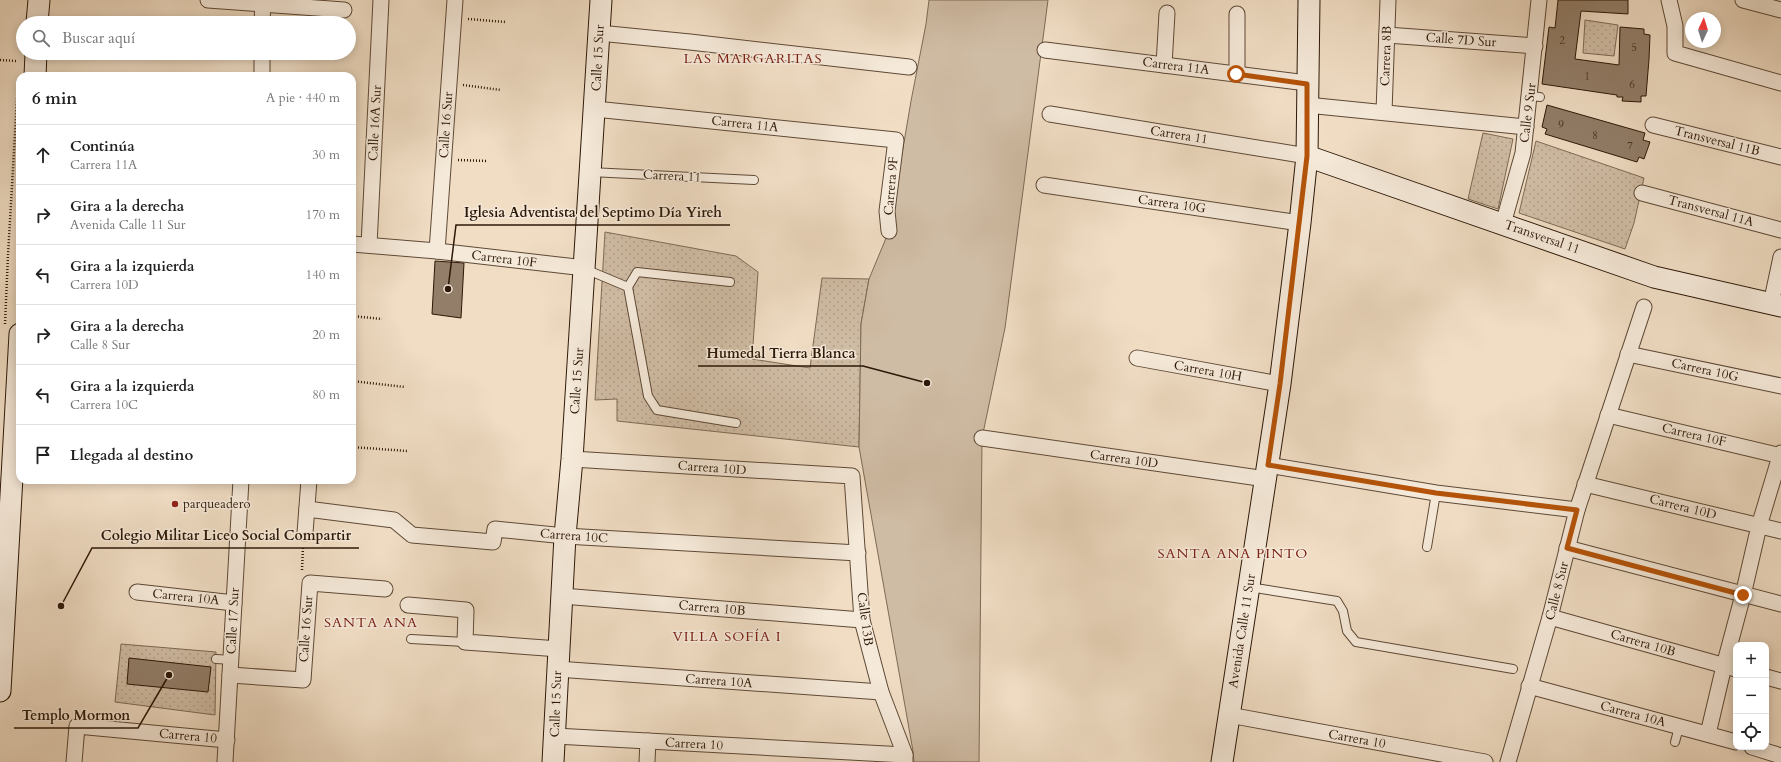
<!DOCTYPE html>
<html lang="es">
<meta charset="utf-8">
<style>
:root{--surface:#fff;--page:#f2f2f2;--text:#222;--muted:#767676;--line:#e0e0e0}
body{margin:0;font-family:Cardo,serif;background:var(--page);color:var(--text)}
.controls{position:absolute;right:12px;bottom:12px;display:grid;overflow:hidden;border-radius:8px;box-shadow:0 2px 10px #0003}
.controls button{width:36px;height:36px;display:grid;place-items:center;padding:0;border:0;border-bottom:1px solid var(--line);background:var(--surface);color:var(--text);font:20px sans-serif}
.compass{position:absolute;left:1685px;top:12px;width:36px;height:36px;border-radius:50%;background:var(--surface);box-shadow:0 2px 10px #0003;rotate:4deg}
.stop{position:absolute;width:12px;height:12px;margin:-9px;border:3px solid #b45309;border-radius:50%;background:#fff}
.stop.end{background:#b45309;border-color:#fff;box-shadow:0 1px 4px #0008}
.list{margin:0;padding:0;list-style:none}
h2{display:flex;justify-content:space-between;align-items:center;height:52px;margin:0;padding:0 16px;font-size:17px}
h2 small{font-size:13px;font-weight:400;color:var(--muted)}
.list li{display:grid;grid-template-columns:26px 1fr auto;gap:12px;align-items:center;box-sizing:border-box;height:60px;padding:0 16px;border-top:1px solid var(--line)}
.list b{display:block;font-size:15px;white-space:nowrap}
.list p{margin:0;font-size:13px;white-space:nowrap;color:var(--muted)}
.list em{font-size:13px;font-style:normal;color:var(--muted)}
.icon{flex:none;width:22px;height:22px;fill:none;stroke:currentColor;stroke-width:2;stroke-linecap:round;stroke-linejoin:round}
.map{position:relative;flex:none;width:1781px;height:762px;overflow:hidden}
.search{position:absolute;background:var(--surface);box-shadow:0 2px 10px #0003;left:16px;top:16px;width:340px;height:44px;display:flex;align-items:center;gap:10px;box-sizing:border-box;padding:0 14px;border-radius:22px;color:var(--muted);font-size:15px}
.panel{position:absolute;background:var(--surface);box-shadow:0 2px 10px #0003;left:16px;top:72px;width:340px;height:412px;border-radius:12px}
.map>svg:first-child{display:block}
</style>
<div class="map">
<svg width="1781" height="762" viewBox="0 0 1781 762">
<defs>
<pattern id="grass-dots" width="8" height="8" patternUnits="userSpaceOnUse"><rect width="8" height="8" fill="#cfbca4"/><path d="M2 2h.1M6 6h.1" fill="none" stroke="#b2a18c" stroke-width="1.8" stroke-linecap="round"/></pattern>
</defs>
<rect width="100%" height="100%" fill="#f0ddc4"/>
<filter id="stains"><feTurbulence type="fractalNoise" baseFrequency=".005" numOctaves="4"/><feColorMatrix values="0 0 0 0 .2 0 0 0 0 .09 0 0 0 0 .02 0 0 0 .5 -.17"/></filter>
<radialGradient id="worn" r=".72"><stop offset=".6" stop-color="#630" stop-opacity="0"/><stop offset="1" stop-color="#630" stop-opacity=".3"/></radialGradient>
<!-- grass -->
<g fill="url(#grass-dots)" stroke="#7e6a56">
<path d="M1585 20 1618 25 1614 56 1583 53Z"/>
<path d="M1483 133 1513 139 1498 209 1468 199Z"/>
<path d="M1536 141 1644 178 1634 223 1625 249 1519 213Z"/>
<path d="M605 232 736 256 758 272 752 359 810 368 822 278 869 279 861 324 859 447 617 421V399L595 400Z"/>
<path d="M121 644 216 652 215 715 115 702Z"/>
</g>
<!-- green -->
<path fill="#cfbca4" stroke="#7e6a56" d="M929 0H1048L1005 328 982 438 979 762H914L913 751 859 447 861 324 869 279 889 231 911 101 926 24Z"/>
<!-- building -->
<g fill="#927e69" stroke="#2d1807">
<path d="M1558 0H1628V14L1581 11 1575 59 1619 65 1620 27 1644 29V34L1650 35 1649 59 1646 96H1641V102L1622 101 1623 97H1617V95L1542 84 1549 27 1555 28Z"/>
<path d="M1547 105 1645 133 1643 140 1650 142 1644 159 1639 157 1637 162 1545 134 1547 129 1542 127Z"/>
<path d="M435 261 464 263 461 318 432 314Z"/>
<path d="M129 658 211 667 208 692 127 684Z"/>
</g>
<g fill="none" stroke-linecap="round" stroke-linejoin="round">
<defs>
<g id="lane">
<path d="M1531 96 1540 97"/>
<path d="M590 172 754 180"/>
<path d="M585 269 628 287 648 396 657 410 736 423"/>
<path d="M628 287 637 272 730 282"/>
<path d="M1427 547 1436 493"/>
<path d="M1249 587 1337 601 1343 611 1347 631 1356 642 1513 669"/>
<path d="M411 639 465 642"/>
<path d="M216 659 232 660"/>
<path d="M1675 742 1679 727"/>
</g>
<g id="street">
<path d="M208 0 344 10"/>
<path d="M1669 0 1675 26V53L1781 83"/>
<path d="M1743 0 1781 10"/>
<path d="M262 23 263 0"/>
<path d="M599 33 690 42 909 67"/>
<path d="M1387 35 1535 46"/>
<path d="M1045 50 1307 83"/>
<path d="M1164 65 1167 13"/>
<path d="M1237 74V14"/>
<path d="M262 76V53"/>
<path d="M1307 105 1526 127"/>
<path d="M595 109 896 140 887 211 889 231"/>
<path d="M1384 112 1388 0"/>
<path d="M1050 114 1307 156"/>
<path d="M1653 125 1781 157"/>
<path d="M1044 185 1300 223"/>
<path d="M1642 193 1781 230"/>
<path d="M1503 224 1523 153 1539 0"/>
<path d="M352 244 437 251 585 268"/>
<path d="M369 245 381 0"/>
<path d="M437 251 455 0"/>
<path d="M1771 304 1781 257"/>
<path d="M1628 354 1781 386"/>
<path d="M1137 358 1280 384"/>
<path d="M1608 415 1781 456"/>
<path d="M982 438 1266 479"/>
<path d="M572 459 852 476 862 620 881 692 905 755V762"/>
<path d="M1268 465 1436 493 1577 510"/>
<path d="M1585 484 1781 531"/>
<path d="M307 509 394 520 412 535 493 542 495 529 565 536 858 553"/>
<path d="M305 533 309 480"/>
<path d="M1567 548 1781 604"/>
<path d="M137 592 234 603"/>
<path d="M562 596 862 620"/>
<path d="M408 605 466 610 465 642 559 649"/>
<path d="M1550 617 1736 669"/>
<path d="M557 669 881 692"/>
<path d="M230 675 303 680 310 583 385 589"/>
<path d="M1766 677 1781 681"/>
<path d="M1529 686 1736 742"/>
<path d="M1229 715 1485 762"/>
<path d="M1708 734 1724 666 1743 595 1759 526 1781 453"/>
<path d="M555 736 905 755"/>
<path d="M1752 747 1781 756"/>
<path d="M74 762 77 726 227 740"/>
<path d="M225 762 241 480"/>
<path d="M647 762 648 741"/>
<path d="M1508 762 1550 617 1577 510 1644 307"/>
</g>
<g id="secondary">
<path d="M37 23 39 0"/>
<path d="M35 76 36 53"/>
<path d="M1307 156 1654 277 1781 306"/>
<path d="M0 691 20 334"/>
<path d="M553 762 565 536 572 459 601 0"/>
<path d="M1222 762 1280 384 1300 223 1307 156 1309 0"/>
</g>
</defs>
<!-- lane casing -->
<use href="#lane" stroke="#5e4936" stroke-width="10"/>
<!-- street casing -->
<use href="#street" stroke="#5e4936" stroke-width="17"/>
<!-- secondary casing -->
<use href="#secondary" stroke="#2d1807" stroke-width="23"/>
<!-- path -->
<g stroke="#2d1807" stroke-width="2.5" stroke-dasharray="1 2" stroke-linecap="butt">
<path d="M468 19 506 22"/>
<path d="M21 43V32"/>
<path d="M0 60 17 61"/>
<path d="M463 85 501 90"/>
<path d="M458 160 488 161"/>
<path d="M352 316 382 319"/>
<path d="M5 324 8 255 18 82"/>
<path d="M352 381 405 387"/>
<path d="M352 447 407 451"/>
<path d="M302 570 303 546"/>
</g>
<!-- lane -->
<use href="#lane" stroke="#f5e9d9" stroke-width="8"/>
<!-- street -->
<use href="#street" stroke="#f5e9d9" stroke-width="15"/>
<!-- secondary -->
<use href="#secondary" stroke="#f5e9d9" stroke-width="21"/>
</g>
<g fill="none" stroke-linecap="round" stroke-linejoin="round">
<!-- route -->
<path stroke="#b45309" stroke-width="5" d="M1236 74 1307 84V156L1280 384 1268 465 1436 493 1577 510 1567 548 1743 595"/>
</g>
<!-- markers -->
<circle fill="#8f2418" stroke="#f5e9d9" stroke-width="1.5" cx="175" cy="504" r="4"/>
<g text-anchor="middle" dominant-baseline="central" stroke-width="3" stroke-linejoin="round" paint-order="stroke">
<!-- number labels -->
<g font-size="11" fill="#463220">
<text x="1562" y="40">2</text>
<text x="1634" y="47">5</text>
<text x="1587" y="76">1</text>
<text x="1632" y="84">6</text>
<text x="1561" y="124">9</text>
<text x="1595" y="135">8</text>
<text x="1630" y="145">7</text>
</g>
<!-- street labels -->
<g font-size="13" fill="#2d1807" stroke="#f5e9d9">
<text transform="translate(1461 40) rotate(4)">Calle 7D Sur</text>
<text transform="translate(1386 56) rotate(-88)">Carrera 8B</text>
<text transform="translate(598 58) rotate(-87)">Calle 15 Sur</text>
<text transform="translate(1176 66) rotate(7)">Carrera 11A</text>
<text transform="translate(1528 113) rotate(-83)">Calle 9 Sur</text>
<text transform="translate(375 123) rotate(-87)">Calle 16A Sur</text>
<text transform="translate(745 124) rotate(6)">Carrera 11A</text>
<text transform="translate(446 125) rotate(-86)">Calle 16 Sur</text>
<text transform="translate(1179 135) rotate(9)">Carrera 11</text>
<text transform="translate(1717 141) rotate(14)">Transversal 11B</text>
<text transform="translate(672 176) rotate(3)">Carrera 11</text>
<text transform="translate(891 186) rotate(-85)">Carrera 9F</text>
<text transform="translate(1172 204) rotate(8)">Carrera 10G</text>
<text transform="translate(1711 211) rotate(15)">Transversal 11A</text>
<text transform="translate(1542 237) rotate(19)">Transversal 11</text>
<text transform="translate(504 259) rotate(7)">Carrera 10F</text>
<text transform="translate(1705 370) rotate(12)">Carrera 10G</text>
<text transform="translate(1208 371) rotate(10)">Carrera 10H</text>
<text transform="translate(577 381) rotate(-86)">Calle 15 Sur</text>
<text transform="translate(1694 435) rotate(13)">Carrera 10F</text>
<text transform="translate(1124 459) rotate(8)">Carrera 10D</text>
<text transform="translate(712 468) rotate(4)">Carrera 10D</text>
<text transform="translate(1683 507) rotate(14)">Carrera 10D</text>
<text transform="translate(574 536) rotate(4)">Carrera 10C</text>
<text transform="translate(1557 591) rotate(-76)">Calle 8 Sur</text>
<text transform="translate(186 597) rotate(6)">Carrera 10A</text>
<text transform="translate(712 608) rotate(5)">Carrera 10B</text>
<text transform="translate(865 619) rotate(82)">Calle 13B</text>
<text transform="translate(233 621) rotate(-87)">Calle 17 Sur</text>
<text transform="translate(306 629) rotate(-86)">Calle 16 Sur</text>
<text transform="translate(1242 631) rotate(-81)">Avenida Calle 11 Sur</text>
<text transform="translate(1643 643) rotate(16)">Carrera 10B</text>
<text transform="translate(719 681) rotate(4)">Carrera 10A</text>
<text transform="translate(556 704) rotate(-88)">Calle 15 Sur</text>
<text transform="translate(1633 714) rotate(15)">Carrera 10A</text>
<text transform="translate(188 736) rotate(5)">Carrera 10</text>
<text transform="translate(1357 739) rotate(10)">Carrera 10</text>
<text transform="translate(694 744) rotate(3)">Carrera 10</text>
</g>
<!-- poi labels -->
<g font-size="13" fill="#2d1807" stroke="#f5e9d9" text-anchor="start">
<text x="183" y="504">parqueadero</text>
</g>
<!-- neighbourhood labels -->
<g font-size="14" letter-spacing="1" fill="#7a1f14" stroke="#f5e9d9">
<text x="753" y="58">LAS MARGARITAS</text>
<text x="1233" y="553">SANTA ANA PINTO</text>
<text x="371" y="622">SANTA ANA</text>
<text x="727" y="636">VILLA SOFÍA I</text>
</g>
</g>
<!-- callouts -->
<path fill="none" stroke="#2d1807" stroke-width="1.5" d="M448 289L456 225H730M927 383L863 366H698M61 606L92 548H359M169 675L138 728H14"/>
<g fill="#2d1807" stroke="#f5e9d9" stroke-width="1.5">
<circle cx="448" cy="289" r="4"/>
<circle cx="927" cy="383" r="4"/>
<circle cx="61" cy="606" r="4"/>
<circle cx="169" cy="675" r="4"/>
</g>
<g font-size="14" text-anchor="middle" font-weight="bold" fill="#2d1807" stroke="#f5e9d9" stroke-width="3" stroke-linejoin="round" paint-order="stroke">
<text x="593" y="217">Iglesia Adventista del Septimo Día Yireh</text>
<text x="781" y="358">Humedal Tierra Blanca</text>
<text x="226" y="540">Colegio Militar Liceo Social Compartir</text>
<text x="76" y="720">Templo Mormon</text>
</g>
<rect width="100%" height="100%" filter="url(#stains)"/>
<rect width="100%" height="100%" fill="url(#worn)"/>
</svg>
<div class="controls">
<button>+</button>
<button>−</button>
<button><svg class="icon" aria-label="locate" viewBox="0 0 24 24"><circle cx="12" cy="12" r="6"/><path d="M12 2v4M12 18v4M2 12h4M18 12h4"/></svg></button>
</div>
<svg class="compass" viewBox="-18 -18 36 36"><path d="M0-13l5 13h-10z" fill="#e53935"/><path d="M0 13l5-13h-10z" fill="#767676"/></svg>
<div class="stop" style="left:1236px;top:74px"></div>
<div class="stop end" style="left:1743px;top:595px"></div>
<div class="search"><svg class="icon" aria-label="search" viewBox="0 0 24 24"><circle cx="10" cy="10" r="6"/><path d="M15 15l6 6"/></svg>Buscar aquí</div>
<section class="panel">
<h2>6 min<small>A pie · 440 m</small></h2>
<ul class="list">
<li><svg class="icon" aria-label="ahead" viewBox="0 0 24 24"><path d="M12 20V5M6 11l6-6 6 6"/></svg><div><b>Continúa</b><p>Carrera 11A</p></div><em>30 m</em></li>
<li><svg class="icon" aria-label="right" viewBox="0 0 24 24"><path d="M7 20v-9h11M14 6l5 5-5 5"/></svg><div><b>Gira a la derecha</b><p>Avenida Calle 11 Sur</p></div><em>170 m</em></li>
<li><svg class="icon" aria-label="left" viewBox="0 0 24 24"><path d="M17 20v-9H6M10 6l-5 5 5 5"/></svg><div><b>Gira a la izquierda</b><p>Carrera 10D</p></div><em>140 m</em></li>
<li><svg class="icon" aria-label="right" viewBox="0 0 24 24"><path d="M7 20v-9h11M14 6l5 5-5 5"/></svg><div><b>Gira a la derecha</b><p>Calle 8 Sur</p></div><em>20 m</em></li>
<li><svg class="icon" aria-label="left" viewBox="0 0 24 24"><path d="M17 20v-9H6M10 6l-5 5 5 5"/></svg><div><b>Gira a la izquierda</b><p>Carrera 10C</p></div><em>80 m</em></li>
<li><svg class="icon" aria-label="arrive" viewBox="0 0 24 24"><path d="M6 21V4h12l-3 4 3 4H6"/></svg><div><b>Llegada al destino</b></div></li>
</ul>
</section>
</div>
